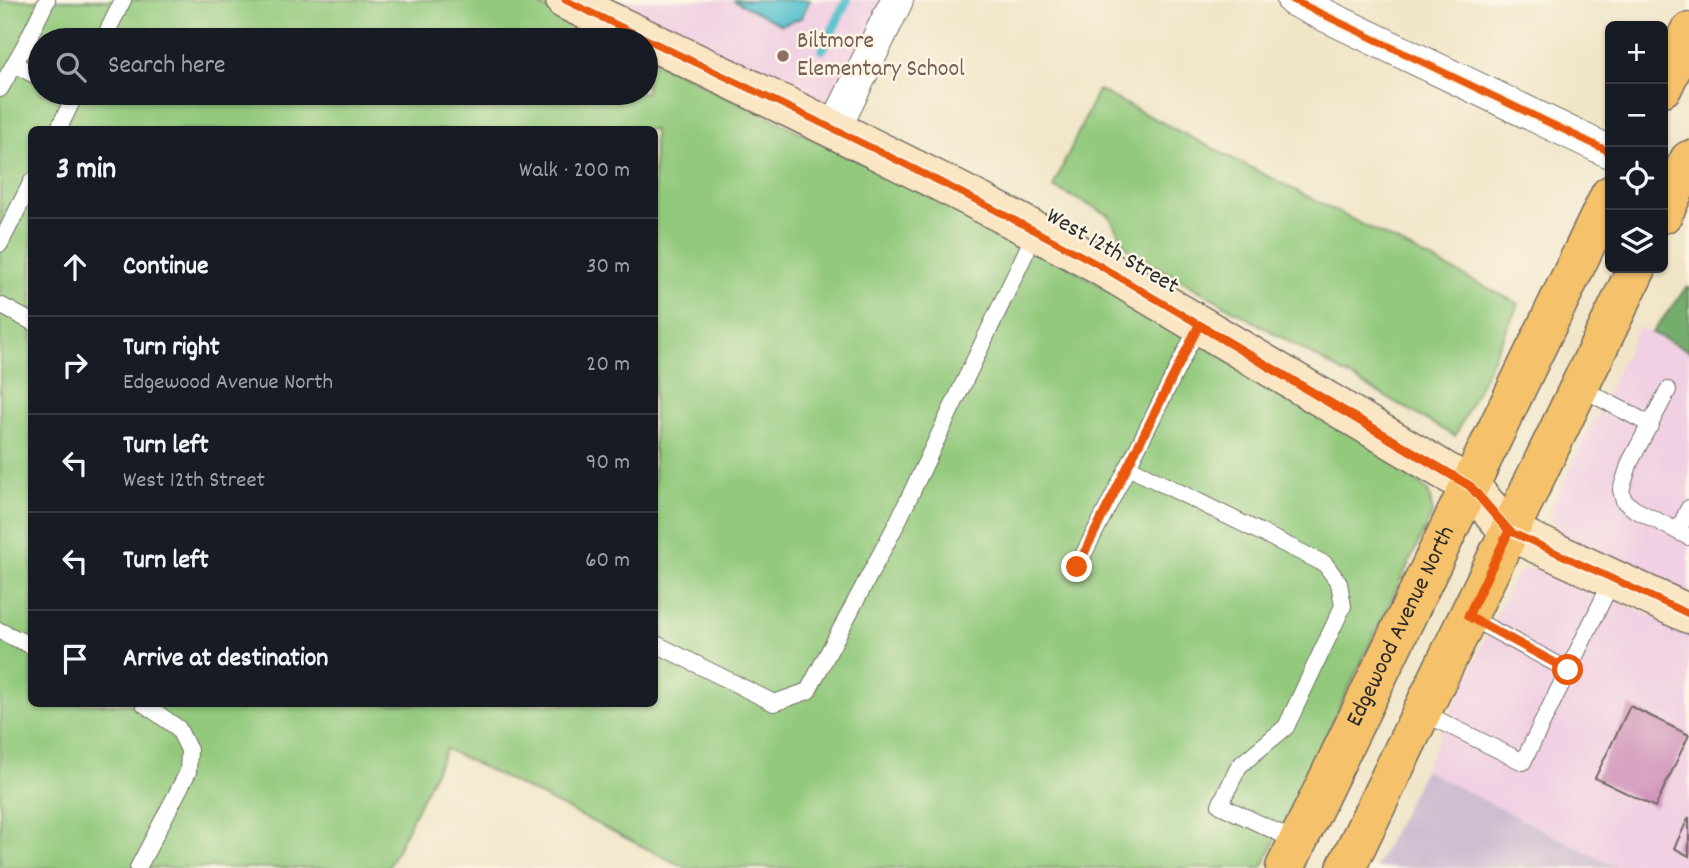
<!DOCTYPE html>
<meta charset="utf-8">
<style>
:root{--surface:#171b24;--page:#242831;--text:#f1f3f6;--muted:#9ea1a6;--line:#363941}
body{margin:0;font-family:Dekko,sans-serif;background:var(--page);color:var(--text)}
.controls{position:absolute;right:21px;top:21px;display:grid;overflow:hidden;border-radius:10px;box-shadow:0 2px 5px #0004}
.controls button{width:63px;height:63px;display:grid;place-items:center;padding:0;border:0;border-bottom:2px solid var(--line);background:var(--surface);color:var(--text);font:35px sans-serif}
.stop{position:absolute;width:21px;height:21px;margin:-16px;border:5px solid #ea580c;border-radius:50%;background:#fff}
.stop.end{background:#ea580c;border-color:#fff;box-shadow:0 2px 7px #0008}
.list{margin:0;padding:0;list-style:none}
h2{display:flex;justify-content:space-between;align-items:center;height:91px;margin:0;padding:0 28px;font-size:30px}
h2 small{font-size:23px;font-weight:400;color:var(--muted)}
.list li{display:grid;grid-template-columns:46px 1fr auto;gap:21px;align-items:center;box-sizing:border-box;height:98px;padding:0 28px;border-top:2px solid var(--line)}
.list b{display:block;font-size:26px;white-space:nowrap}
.list p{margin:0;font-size:23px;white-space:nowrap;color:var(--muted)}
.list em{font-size:23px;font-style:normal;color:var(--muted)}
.icon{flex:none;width:38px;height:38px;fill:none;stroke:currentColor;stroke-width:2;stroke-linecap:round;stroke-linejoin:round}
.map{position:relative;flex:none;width:1689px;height:868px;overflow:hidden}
.search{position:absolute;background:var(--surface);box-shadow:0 2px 5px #0004;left:28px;top:28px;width:630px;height:77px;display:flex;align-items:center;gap:18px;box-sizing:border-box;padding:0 24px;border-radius:38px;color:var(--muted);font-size:26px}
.panel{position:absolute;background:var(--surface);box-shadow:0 2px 5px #0004;left:28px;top:126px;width:630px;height:581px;border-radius:10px}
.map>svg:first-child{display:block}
</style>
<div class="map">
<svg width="1689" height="868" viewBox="0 0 1689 868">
<rect width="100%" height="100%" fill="#fcf5e5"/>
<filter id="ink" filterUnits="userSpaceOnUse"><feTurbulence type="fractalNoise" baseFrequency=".0143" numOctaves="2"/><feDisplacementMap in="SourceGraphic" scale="14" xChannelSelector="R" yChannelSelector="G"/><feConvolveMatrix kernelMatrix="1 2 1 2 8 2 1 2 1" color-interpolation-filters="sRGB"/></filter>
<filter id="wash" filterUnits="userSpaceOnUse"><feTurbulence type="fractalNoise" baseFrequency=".00686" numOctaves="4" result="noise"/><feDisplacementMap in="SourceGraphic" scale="28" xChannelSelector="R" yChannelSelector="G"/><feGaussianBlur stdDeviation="1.57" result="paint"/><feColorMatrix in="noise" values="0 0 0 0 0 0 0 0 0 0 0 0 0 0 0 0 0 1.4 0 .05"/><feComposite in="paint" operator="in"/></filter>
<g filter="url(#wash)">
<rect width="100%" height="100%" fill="#f0e5c7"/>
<!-- built -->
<g fill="#f1d0e3">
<path d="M597 0H882L827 113Z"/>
<path d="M1639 327 1689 351V597L1565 538 1550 517 1551 508Z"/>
<path d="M1536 569 1689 631V868H1618L1424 770 1513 580 1521 571Z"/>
</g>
<!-- industrial -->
<path fill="#cebed1" d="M1424 770 1618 868H1375Z"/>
<!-- green -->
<g fill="#92c97c" stroke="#5e7a54" stroke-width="2" fill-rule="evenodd">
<path d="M0 0H528L611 40H40V93H646V57L1034 246 1367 441 1428 491 1433 513 1262 868H686L446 749 388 868H0ZM32 130H654V704H32Z"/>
<path d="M1098 90 1519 304 1455 436 1135 254 1124 244 1109 215 1053 187Z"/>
</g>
<!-- forest -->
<path fill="#75ad6c" stroke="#506c4c" stroke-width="2" d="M1686 288H1689V351L1652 333Z"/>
<!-- water -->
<path fill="#55c1ce" stroke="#40767c" stroke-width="2" d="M733 0H810L801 18 781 25Z"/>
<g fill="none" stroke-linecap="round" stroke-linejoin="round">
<!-- stream -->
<path stroke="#55c1ce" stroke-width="9" d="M822 50 826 44 847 0"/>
</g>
<g id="blocks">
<!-- building -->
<g fill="#d193ba">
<path d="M1630 706 1689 735 1655 807 1595 778Z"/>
<path d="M1689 817V856L1674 848Z"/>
</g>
</g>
</g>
<g filter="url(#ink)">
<use href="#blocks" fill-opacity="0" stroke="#706c62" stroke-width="2"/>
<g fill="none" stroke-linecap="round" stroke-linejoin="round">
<defs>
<g id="lane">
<path d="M103 40 123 0"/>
<path d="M14 64 40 78"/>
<path d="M0 89 26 43 47 0"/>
<path d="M58 130 75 95 70 93"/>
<path d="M0 244 32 181"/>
<path d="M0 305 32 322"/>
<path d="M1199 325 1128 467 1325 564 1339 583 1343 606 1286 727 1239 766 1220 805 1298 842"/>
<path d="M1579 387 1651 425"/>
<path d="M1668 390 1630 462 1621 490 1624 501 1634 509 1689 537"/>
<path d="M1678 531 1689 508"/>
<path d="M1077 567 1128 467"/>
<path d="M1469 617 1568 670"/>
<path d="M0 631 32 646"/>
<path d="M654 643 774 703 808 691 897 523 1036 231"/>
<path d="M1422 712 1523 762 1613 579"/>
<path d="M138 868 188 772 189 750 178 728 144 704"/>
</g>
<g id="street">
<path d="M1293 0 1610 152"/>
<path d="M834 130 897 0"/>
</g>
<path id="secondary" d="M565 0C743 86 923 169 1097 264L1470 486 1509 531 1689 614"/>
<g id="primary">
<path d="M1663 87 1689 32"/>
<path d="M1663 214 1689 160"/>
<path id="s1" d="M1285 868 1610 195"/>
<path d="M1346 868 1637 268"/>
</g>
</defs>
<!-- lane casing -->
<use href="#lane" stroke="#706c62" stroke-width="18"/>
<!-- street casing -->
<use href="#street" stroke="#706c62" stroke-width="34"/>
<!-- secondary casing -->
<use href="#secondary" stroke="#706c62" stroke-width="41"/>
<!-- primary casing -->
<use href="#primary" stroke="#706c62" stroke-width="41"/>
<!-- lane -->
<use href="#lane" stroke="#fff" stroke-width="16"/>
<!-- street -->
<use href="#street" stroke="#fff" stroke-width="32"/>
<!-- secondary -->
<use href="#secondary" stroke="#fbe6c4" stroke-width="38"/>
<!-- primary -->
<use href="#primary" stroke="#f5c16b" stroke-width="38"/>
<defs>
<g id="cycleway">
<path d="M565 0C743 86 923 169 1097 264L1470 486 1509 531 1689 614"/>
<path d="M1293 0 1610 152"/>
</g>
</defs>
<!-- cycleway casing -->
<use href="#cycleway" stroke="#fcf5e5" stroke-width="11"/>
<!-- cycleway -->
<use href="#cycleway" stroke="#e8590c" stroke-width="7"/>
</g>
</g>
<g fill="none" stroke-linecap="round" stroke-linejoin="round" filter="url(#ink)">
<!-- route -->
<path stroke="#ea580c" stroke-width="9" d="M1077 567 1199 325 1470 486 1509 531 1468 616 1568 670"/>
</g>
<!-- markers -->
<circle fill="#8d6e63" stroke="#fcf5e5" stroke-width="2.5" cx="783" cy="56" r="7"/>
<g text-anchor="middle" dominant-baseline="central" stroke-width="5" stroke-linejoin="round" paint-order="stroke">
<!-- education labels -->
<g font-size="24" fill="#785e54" stroke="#fcf5e5" text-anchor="start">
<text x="797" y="42">Biltmore<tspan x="797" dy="28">Elementary School</tspan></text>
</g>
<!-- street labels -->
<g font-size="24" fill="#2b2b2b" stroke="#fcf5e5">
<text transform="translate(1112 252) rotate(30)">West 12th Street</text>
<text stroke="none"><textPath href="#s1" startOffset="268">Edgewood Avenue North</textPath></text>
</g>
</g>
</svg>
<div class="controls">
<button>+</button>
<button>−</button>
<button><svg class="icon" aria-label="locate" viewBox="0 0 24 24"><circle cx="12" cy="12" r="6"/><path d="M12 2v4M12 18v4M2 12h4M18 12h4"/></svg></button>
<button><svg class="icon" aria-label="layers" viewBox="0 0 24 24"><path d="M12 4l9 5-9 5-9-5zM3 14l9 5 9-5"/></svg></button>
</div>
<div class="stop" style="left:1568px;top:670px"></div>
<div class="stop end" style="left:1077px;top:567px"></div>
<div class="search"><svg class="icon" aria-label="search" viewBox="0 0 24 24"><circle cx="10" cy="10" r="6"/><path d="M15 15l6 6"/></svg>Search here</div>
<section class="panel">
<h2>3 min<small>Walk · 200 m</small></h2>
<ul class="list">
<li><svg class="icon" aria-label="ahead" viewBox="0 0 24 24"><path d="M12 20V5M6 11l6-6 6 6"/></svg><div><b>Continue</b></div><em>30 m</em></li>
<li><svg class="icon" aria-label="right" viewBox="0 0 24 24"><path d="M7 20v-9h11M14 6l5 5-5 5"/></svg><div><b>Turn right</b><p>Edgewood Avenue North</p></div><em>20 m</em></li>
<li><svg class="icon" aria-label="left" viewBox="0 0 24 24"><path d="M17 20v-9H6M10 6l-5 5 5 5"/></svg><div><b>Turn left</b><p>West 12th Street</p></div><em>90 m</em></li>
<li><svg class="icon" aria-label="left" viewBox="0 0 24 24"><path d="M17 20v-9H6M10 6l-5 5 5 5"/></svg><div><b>Turn left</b></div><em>60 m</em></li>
<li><svg class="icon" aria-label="arrive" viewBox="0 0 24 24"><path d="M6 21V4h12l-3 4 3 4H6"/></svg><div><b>Arrive at destination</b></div></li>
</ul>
</section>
</div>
